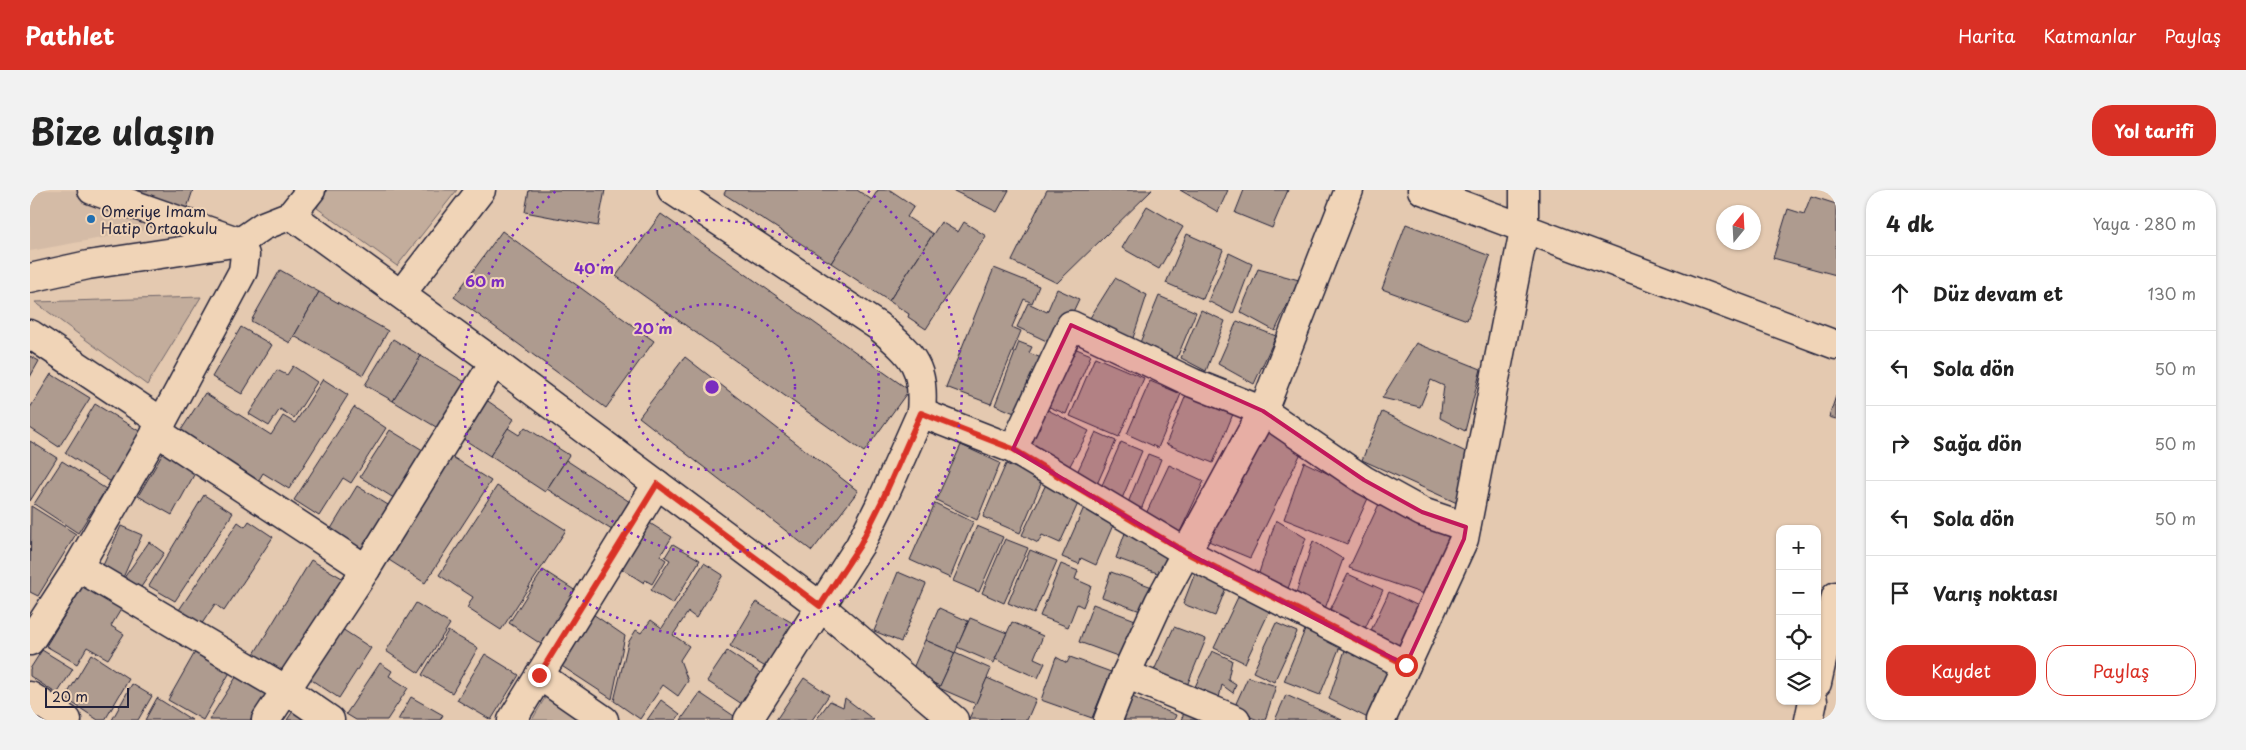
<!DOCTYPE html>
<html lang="tr">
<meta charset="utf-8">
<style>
:root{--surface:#fff;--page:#f2f2f2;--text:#222;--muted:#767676;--line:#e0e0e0;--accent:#d93025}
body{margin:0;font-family:"Playpen Sans",sans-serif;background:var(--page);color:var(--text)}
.controls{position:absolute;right:15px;bottom:15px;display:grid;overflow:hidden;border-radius:10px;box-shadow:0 1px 4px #0004}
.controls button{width:45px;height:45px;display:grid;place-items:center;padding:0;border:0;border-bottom:1px solid var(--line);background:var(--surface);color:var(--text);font:25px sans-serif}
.compass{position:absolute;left:1686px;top:15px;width:45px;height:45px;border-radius:50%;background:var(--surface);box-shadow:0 1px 4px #0004;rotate:18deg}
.scale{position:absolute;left:15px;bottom:12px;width:84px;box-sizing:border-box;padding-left:5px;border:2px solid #22223b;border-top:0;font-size:14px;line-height:18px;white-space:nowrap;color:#22223b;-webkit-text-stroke:4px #f0d4b7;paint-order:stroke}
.stop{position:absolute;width:15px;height:15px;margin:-11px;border:4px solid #d93025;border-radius:50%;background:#fff}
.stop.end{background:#d93025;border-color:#fff;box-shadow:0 1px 5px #0008}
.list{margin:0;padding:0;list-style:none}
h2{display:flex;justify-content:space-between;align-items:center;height:65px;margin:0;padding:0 20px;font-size:21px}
h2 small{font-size:16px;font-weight:400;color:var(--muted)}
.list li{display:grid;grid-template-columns:32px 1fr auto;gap:15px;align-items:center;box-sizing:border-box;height:75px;padding:0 20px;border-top:1px solid var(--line)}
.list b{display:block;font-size:19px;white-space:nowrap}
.list em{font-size:16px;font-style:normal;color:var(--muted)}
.actions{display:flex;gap:10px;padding:15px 20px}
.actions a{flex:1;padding:11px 0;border:1px solid var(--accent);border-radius:20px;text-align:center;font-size:18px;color:var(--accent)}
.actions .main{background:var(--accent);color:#fff}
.icon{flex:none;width:28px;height:28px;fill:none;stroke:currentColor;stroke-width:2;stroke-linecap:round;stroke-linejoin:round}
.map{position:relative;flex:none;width:1806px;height:530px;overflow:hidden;border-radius:20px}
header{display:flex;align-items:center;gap:30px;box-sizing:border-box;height:70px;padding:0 25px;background:var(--accent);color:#fff}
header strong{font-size:24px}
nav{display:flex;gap:28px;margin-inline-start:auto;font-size:18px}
.intro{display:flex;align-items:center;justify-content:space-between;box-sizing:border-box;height:120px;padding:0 30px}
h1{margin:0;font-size:35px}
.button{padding:12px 22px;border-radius:20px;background:var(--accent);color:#fff;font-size:18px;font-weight:700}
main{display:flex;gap:30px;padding:0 30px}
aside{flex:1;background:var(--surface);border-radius:20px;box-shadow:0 1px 4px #0004}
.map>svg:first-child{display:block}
</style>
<header>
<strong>Pathlet</strong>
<nav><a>Harita</a><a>Katmanlar</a><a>Paylaş</a></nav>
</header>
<div class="intro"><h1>Bize ulaşın</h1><a class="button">Yol tarifi</a></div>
<main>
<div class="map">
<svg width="1806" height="530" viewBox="0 0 1806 530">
<rect width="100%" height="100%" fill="#e4c9b0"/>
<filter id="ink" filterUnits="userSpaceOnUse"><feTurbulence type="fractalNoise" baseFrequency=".02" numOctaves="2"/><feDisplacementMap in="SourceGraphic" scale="10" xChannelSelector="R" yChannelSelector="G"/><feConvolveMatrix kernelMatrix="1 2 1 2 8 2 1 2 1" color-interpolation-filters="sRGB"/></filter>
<g filter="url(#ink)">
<!-- built -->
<path fill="#d4bba6" d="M0 0H67L122 20 121 39 0 61Z"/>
<!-- green -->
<g fill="#c3ad9c" stroke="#72686c">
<path d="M296 0H427L367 76 287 18Z"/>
<path d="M171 107 117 195 5 112Z"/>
<path d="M519 501 562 530H502Z"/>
</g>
<!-- building -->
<g fill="#ae9b8f" stroke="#22223b">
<path d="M109 0H163L155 24 106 7Z"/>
<path d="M499 0H575L568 36 495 22Z"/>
<path d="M696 0H827L842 10 801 73 694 4Z"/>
<path d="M848 0H860L884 16 877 27 903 44 859 111 801 73Z"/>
<path d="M922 0H979L967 22Z"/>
<path d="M1017 0H1122L1027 93 982 71Z"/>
<path d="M1150 0H1198L1188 22Z"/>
<path d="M1214 0H1258L1242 38 1205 23Z"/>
<path d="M1781 6 1806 14V85L1743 68 1758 19 1774 24Z"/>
<path d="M1117 16 1153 37 1129 79 1092 58Z"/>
<path d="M631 24 879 200 834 262 586 86Z"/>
<path d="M911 32 928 42 934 32 956 46 896 139 878 127 879 124 859 111Z"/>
<path d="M1376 34 1460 66 1437 130 1352 99Z"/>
<path d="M472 41 624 151 576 218 424 107Z"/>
<path d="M1157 44 1193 60 1173 109 1136 93Z"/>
<path d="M1199 63 1222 74 1203 124 1178 111Z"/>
<path d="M964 78 1009 96 1002 113 994 109 982 137 991 141 961 214 916 197Z"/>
<path d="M1228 79 1269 90 1245 141 1210 122Z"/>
<path d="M250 80 289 102 260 153 221 131Z"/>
<path d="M1085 88 1117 105 1102 151 1058 131Z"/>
<path d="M1027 99 1049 109 1027 156 987 137 998 113 1017 122Z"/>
<path d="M289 102 358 141 333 185 264 146Z"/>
<path d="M1129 106 1166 122 1146 170 1109 155Z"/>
<path d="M1171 120 1195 131 1176 181 1151 168Z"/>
<path d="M1207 131 1246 146 1224 194 1188 174Z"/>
<path d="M211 137 242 155 212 204 182 187Z"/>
<path d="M363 149 391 166 363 211 335 195Z"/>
<path d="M989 152 1002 157 999 163 1016 170 994 227 965 215Z"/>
<path d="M1386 153 1451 179 1435 241 1410 228 1414 196 1401 190 1390 217 1352 208Z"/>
<path d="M1037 155 1061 165 1036 224 1012 214Z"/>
<path d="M0 166 9 171 0 187Z"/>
<path d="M391 166 438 194 411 240 363 211Z"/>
<path d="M655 167 828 301 782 361 609 227Z"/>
<path d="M1065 167 1114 188 1089 247 1040 226Z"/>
<path d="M263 176 287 192 264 228 250 219 239 236 219 224 247 180 257 185Z"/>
<path d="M21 184 60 208 29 257 0 238V218Z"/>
<path d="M293 189 318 205 259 299 233 283 224 298 146 248 175 203 241 245 253 226 265 233Z"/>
<path d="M1120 191 1151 204 1128 258 1097 244Z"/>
<path d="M1156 205 1203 224 1183 273 1136 254Z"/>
<path d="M1806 206V229L1799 227Z"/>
<path d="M452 207 484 229 460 266 427 245Z"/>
<path d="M65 214 114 244 83 293 35 263Z"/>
<path d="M324 217 356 238 321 293 313 288 289 326 264 310Z"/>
<path d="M1014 218 1059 241 1037 281 993 258Z"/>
<path d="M1352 222 1438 263 1427 313 1332 270Z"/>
<path d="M1227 236 1272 261 1220 368 1171 348Z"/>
<path d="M495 237 539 265 515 302 460 266 478 238 489 245Z"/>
<path d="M360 240 396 262 367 310 330 287Z"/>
<path d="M1066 242 1086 251 1064 301 1043 291Z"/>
<path d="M0 251 27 268 0 311Z"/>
<path d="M1091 252 1112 261 1091 311 1069 302Z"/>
<path d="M138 255 170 274 142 325 108 306Z"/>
<path d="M931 255 970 273 947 330 906 310Z"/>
<path d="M416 263 461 291 395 393 351 365Z"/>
<path d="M1118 264 1131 269 1109 325 1095 320Z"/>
<path d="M536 270 603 314 585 342 517 299Z"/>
<path d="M32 271 76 299 48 343 4 314Z"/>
<path d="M1274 272 1340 304 1317 354 1254 329Z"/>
<path d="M976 274 1013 289 990 343 953 327Z"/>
<path d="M1139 275 1174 291 1149 344 1114 328Z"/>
<path d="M1017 292 1051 307 1030 353 1012 345 1008 353 992 345Z"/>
<path d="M327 296 363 318 333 369 296 347Z"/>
<path d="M467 296 536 340 471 440 437 418 443 407 409 385Z"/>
<path d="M174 305 203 323 145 411 119 396Z"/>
<path d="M1350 312 1425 342 1402 407 1319 378Z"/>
<path d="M905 313 943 332 920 388 880 370Z"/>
<path d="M1055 315 1086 328 1066 375 1051 368 1049 374 1032 367Z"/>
<path d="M1 316 46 344 8 406 0 402Z"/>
<path d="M1246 330 1276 348 1255 407 1227 389Z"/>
<path d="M219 331 243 347 194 421 185 414 171 435 149 420 208 332 215 337Z"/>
<path d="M618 332 642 347 630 366 636 370 622 394 615 390 614 393 589 377Z"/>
<path d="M91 336 112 345 91 392 70 382Z"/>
<path d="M947 336 973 347 949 402 923 391Z"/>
<path d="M1095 343 1139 359 1130 384 1086 368Z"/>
<path d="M975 349 998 358 974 413 952 403Z"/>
<path d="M1283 351 1313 369 1292 427 1264 409Z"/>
<path d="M119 352 134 363 105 406 89 395Z"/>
<path d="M643 354 670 370 643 414 621 400 640 370 635 367Z"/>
<path d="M1000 360 1027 371 1004 424 978 413Z"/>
<path d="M281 370 319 392 256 497 218 474Z"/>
<path d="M674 373 693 385 666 428 658 422 643 445 659 456 650 470 658 491 648 506 633 495 610 529 584 511 598 453 606 440 611 443 621 430 632 438Z"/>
<path d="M1031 374 1048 381 1045 389 1061 396 1053 417 1047 414 1038 437 1010 426Z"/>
<path d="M1167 378 1199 390 1185 426 1153 414Z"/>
<path d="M513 380 549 403 514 456 479 433Z"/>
<path d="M868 382 896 394 871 452 844 441Z"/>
<path d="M1081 382 1125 398 1116 423 1072 407Z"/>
<path d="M1318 384 1353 400 1330 449 1294 432Z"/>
<path d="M57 388 96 411 81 436 94 444 78 469 57 457 47 474 16 456Z"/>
<path d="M1359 402 1395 419 1372 468 1336 451Z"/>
<path d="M1209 405 1240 420 1215 473 1184 458Z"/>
<path d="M726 412 766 435 739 479 700 456Z"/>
<path d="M386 413 420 434 389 483 356 461Z"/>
<path d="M1063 414 1108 431 1093 468 1049 452Z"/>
<path d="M909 418 938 431 925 463 895 450Z"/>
<path d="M557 420 595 446 582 509 524 471Z"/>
<path d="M940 428 977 443 964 473 927 457Z"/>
<path d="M982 432 1013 446 1004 468 1015 473 1008 488 965 469Z"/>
<path d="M1246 433 1267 442 1244 492 1223 482Z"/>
<path d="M309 437 341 458 309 508 277 487Z"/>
<path d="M1144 437 1176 449 1156 498 1120 489Z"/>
<path d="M1275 440 1311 454 1290 505 1254 491Z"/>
<path d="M418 441 448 458 422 503 392 485Z"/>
<path d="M895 450 925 463 910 496 881 483Z"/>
<path d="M168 457 203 477 173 530 138 510Z"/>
<path d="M12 460 43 479 27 504 0 486V479Z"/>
<path d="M1315 460 1371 481 1342 530 1299 509Z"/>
<path d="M697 461 735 486 715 516 677 491Z"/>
<path d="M1182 461 1202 470 1198 489 1206 494 1203 503 1192 495 1188 512 1162 503Z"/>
<path d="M925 463 961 479 946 514 909 498Z"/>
<path d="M61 464 99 489 75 530H68L35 508Z"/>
<path d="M455 464 489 485 461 530 427 510Z"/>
<path d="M1026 467 1037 473 1040 467 1081 482 1062 528 1011 510Z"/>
<path d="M350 473 362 481 359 486 378 498 357 530H326L316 524Z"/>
<path d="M210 481 246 503 230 530H179Z"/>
<path d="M1218 487 1246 496 1235 530H1228L1203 520Z"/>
<path d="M774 488 799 505 782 530H746Z"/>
<path d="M957 488 1006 509 997 530 939 529Z"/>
<path d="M102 494 122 506 108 530H82Z"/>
<path d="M670 503 707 528 706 530H651Z"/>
<path d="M1256 505 1312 530H1245Z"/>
<path d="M1100 506 1146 525 1144 530H1090Z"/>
<path d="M381 507 413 525 410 530H368Z"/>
<path d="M127 508 162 530H115Z"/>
<path d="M815 508 844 530H786L800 511 813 517Z"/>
<path d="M631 510 650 524 646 530H617Z"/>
<path d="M265 518 283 530H257Z"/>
<path d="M1154 523 1170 530H1151Z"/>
</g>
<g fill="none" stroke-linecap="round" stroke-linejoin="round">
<defs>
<g id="minor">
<path d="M642 0 848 136C883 166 895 175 891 223"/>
<path d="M1392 0 1806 155"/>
<path d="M261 25 464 172 790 416 924 530"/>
<path d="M0 88 58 75 210 52 233 36 261 25 281 0"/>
<path d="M371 104 451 0"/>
<path d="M0 144 132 232"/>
<path d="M126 241 336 379"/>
<path d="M983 259 1155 362 1376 475"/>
<path d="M48 377 255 499 300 530"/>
<path d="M0 451 48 377 132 232 213 81 215 65 210 52 62 0"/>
<path d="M1096 484 1206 530"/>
<path d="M509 485 574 530"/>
<path d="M0 506 37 530"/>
<path d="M236 530 336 379 464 172"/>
<path d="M482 530 627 294"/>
<path d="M718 530 830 355 851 313 891 223 983 259 1041 135 1163 193 1233 221 1334 290 1392 322 1436 337"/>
<path d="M1078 530 1096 484 1129 412 1233 221 1319 0"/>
<path d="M1351 530 1434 349 1494 40V0"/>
</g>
<g id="major">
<path d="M1787 493 1806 406"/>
<path d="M1779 530 1783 511"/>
</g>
</defs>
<!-- minor casing -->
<use href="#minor" stroke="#22223b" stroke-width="31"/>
<!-- major casing -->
<use href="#major" stroke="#22223b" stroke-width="31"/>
<!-- minor -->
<use href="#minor" stroke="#f0d4b7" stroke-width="28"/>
<!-- major -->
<use href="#major" stroke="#f0d4b7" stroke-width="28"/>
</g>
</g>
<g fill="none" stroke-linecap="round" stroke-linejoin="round" filter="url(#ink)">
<!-- route -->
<path stroke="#d93025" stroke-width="6" d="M509 485 627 294 790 416 830 355 851 313 891 223 983 259 1155 362 1376 475"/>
</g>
<!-- marked area -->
<path fill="#c2185b" fill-opacity="0.2" stroke="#c2185b" stroke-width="4" stroke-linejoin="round" d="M1041 135 1233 221 1334 290 1392 322 1436 337 1434 349 1376 475 1155 362 983 259Z"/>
<!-- distance rings -->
<g fill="none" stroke="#7b2cbf" stroke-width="2.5" stroke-dasharray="2.5 5">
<circle cx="682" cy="197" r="83"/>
<circle cx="682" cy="197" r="167"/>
<path d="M838 1A250 250 0 1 1 526 1"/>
</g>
<!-- markers -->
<circle fill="#1f6fb2" stroke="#f0d4b7" stroke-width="2" cx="61" cy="29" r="5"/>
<g text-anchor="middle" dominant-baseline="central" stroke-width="4" stroke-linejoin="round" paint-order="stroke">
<!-- poi labels -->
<g font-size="15" fill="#22223b" stroke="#f0d4b7" text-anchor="start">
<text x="71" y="20">Omeriye Imam<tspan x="71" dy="17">Hatip Ortaokulu</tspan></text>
</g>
</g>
<circle cx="682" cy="197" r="8" fill="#7b2cbf" stroke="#f0d4b7" stroke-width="2.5"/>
<g font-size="15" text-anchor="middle" font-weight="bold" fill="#7b2cbf" stroke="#f0d4b7" stroke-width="4" stroke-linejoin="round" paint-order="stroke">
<text x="564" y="84">40 m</text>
<text x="455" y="97">60 m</text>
<text x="623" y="144">20 m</text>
</g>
</svg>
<div class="controls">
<button>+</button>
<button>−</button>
<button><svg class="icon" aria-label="locate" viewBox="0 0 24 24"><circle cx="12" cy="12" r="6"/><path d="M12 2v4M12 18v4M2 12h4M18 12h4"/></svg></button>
<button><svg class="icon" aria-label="layers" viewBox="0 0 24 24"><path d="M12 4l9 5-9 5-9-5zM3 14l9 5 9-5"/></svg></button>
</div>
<svg class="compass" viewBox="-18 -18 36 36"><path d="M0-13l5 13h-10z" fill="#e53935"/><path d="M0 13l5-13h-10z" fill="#767676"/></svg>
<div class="scale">20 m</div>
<div class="stop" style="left:1376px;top:475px"></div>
<div class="stop end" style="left:509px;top:485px"></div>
</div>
<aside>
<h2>4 dk<small>Yaya · 280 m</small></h2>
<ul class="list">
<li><svg class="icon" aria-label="ahead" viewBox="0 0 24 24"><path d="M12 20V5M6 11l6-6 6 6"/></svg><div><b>Düz devam et</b></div><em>130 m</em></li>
<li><svg class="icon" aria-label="left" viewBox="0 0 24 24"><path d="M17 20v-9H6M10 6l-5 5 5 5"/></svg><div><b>Sola dön</b></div><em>50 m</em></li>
<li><svg class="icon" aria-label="right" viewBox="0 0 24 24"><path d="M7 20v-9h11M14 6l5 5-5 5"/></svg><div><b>Sağa dön</b></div><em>50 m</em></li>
<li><svg class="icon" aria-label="left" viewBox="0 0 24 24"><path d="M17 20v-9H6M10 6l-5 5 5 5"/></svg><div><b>Sola dön</b></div><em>50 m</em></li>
<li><svg class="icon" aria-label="arrive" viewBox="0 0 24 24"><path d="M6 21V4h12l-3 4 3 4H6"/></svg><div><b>Varış noktası</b></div></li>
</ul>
<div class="actions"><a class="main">Kaydet</a><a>Paylaş</a></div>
</aside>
</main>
